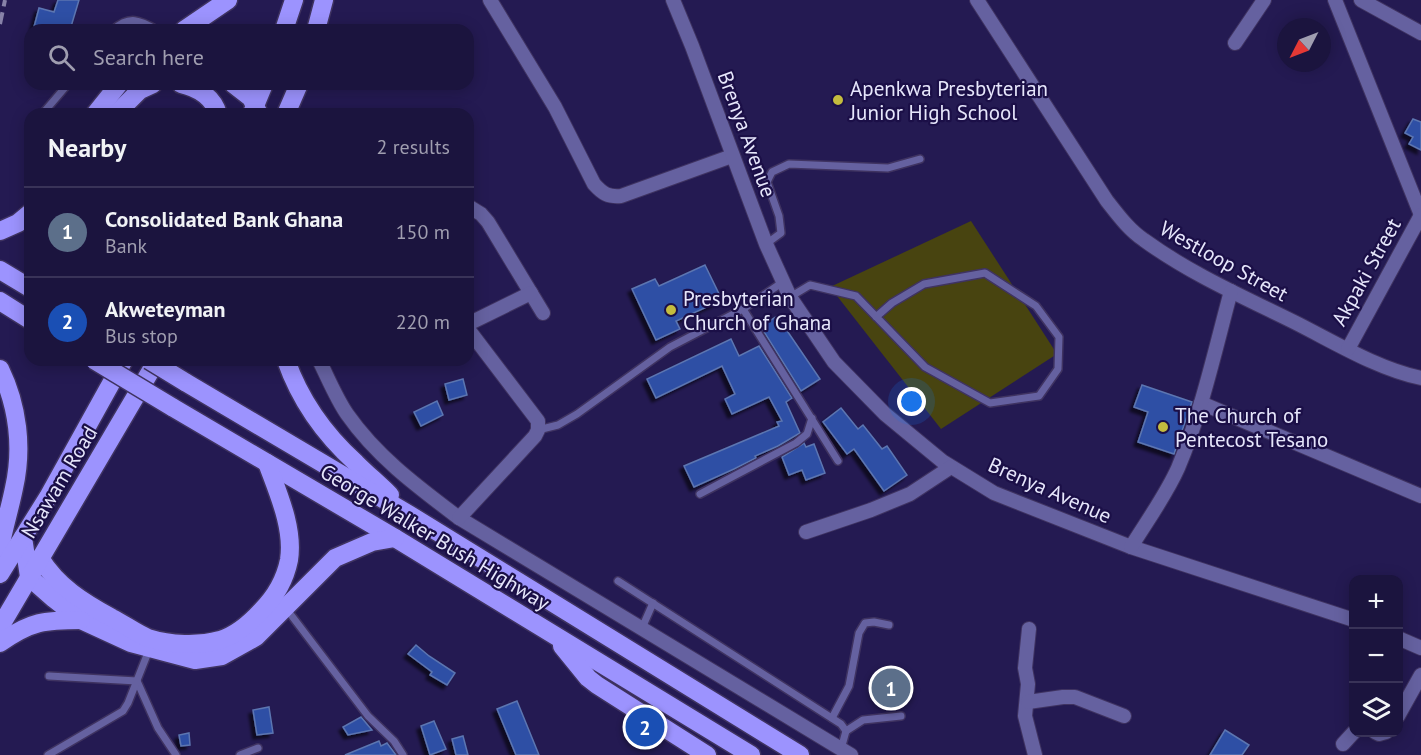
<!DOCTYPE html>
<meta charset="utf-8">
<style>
:root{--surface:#1b143e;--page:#282149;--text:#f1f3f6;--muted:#a09eb0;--line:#393358;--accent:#d93025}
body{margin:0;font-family:"PT Sans",sans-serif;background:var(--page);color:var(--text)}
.controls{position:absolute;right:18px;bottom:18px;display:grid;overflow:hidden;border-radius:12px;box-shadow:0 3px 15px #0003}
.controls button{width:54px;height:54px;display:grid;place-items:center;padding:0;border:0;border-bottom:2px solid var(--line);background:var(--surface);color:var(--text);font:30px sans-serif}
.compass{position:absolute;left:1277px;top:18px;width:54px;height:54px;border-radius:50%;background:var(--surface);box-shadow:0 3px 15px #0003;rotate:228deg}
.you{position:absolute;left:912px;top:402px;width:21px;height:21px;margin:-15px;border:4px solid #fff;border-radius:50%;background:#1a73e8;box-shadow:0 0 0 9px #1a73e833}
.badge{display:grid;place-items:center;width:39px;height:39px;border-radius:50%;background:var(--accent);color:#fff;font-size:20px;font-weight:700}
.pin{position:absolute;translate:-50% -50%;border:3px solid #fff;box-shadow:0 2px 6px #0006}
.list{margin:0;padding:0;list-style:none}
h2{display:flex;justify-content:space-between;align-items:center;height:78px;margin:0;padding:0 24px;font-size:26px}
h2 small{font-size:20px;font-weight:400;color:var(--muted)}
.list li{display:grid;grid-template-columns:39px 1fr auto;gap:18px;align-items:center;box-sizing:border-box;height:90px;padding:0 24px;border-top:2px solid var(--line)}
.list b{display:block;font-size:22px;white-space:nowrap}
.list p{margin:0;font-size:20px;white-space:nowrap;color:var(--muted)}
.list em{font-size:20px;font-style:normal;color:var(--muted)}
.icon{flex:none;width:33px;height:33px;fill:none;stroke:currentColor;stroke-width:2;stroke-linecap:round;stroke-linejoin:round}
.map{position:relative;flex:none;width:1421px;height:755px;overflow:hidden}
.search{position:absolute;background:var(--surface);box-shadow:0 3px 15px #0003;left:24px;top:24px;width:450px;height:66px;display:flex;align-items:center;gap:15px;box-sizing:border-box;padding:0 21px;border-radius:18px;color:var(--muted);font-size:22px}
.panel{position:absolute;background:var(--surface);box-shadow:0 3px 15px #0003;left:24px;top:108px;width:450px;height:258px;border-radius:18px}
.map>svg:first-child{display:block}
</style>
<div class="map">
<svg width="1421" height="755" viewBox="0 0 1421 755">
<defs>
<filter id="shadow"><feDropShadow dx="-4" dy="4" stdDeviation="1.5" flood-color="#0009"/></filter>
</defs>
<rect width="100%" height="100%" fill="#241a52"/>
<!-- green -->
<path fill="#484410" d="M971 221 1057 354 941 429 830 287Z"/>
<!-- building -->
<g fill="#2f4fa5" stroke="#5c76b1" stroke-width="1.5" filter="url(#shadow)">
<path d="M58 0H79L70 30H46L34 27 39 8 54 12Z"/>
<path d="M1413 119 1421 122V150L1409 144 1413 137 1405 133Z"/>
<path d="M705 265 722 300 676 321 680 329 656 340 632 289 655 279 659 286Z"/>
<path d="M777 316 820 379 801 391 761 327Z"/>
<path d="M731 339 739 356 759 346 792 398 786 402 800 433 778 446 755 456 756 458 734 469 694 487 684 466 779 426 777 422 782 421 769 397 732 414 725 399 735 394 722 366 656 398 647 379Z"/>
<path d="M463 379 467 395 449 400 445 384Z"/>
<path d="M1142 385 1192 402 1174 454 1138 442 1148 412 1134 407Z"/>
<path d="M437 401 443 415 421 426 414 412Z"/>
<path d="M841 408 858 429 863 425 882 449 887 446 907 475 884 491 854 449 847 454 823 422Z"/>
<path d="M804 443 806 447 814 444 825 473 806 480 802 470 789 475 782 457Z"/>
<path d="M416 645 429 656 455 673 447 685 430 675 432 672 408 654Z"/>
<path d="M517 701 539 755H516L497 709Z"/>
<path d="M269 707 273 733 257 735 253 710Z"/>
<path d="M361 717 372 730 348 735 343 727Z"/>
<path d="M434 721 446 749 430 755 421 726Z"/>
<path d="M1225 730 1249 745 1242 755H1210Z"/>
<path d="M189 733 190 745 181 746 179 735Z"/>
<path d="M463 736 468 755H456L452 739Z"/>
<path d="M379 741 381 746 387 743 396 755H345Z"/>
</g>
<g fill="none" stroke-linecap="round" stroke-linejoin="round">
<defs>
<g id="lane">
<path d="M113 30C129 15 140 20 157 30"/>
<path d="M44 112 68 84"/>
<path d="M766 244 781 233 779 216 767 182 772 172 789 164 888 168 920 159"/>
<path d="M790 297 810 285 856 296 925 367 990 403 1039 396 1058 369 1059 337 1036 306 985 273 924 284 892 303 876 317"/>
<path d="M743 309 838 461"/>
<path d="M538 430 558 425 577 414 670 347 743 309 783 282"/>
<path d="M700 494 796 443 807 434 812 418"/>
<path d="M618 581 841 724 846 731 841 749"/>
<path d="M285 607 368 716 394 741 403 755"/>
<path d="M642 628 653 603"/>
<path d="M49 676 137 681 158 728 176 755"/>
<path d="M832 718 849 686 859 633 865 623 874 622 889 625"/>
<path d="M846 731 863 720 901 716"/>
<path d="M48 755 123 711 128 703 149 650"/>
<path d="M240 755 258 748"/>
</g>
<g id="street">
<path d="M490 0 555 107 594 184C603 194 608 197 621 196L732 156"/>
<path d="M673 0 692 46 766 244 790 297 834 362 885 414 942 461 994 493 1131 547 1354 620"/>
<path d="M977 0 1107 201C1118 215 1129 230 1144 240 1192 275 1248 299 1300 325 1339 345 1379 369 1421 378"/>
<path d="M1335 0 1421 215"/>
<path d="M1361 0 1421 33"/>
<path d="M1235 43 1264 0"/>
<path d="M468 206 481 214 488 222 543 313"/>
<path d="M468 324 531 293"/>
<path d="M1348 349 1421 215"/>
<path d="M319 360C328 378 336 398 347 414 377 457 418 487 459 518L851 755"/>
<path d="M1201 403 1421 496"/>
<path d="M459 518 535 436 538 430V421L468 329"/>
<path d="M806 532 871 510 910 494 951 467"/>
<path d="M1131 547C1147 521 1166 495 1178 468 1202 411 1215 350 1231 291"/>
<path d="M1029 629 1025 668 1028 684 1025 716 1035 755"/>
<path d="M1398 638 1421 648"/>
<path d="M1028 702 1063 697H1075L1124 716"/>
<path d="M1398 716 1421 675"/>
<path d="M1375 732 1379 734 1386 732"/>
<path d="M1343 744 1354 732"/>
</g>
<g id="highway">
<path d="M184 30 228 0"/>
<path d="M284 30 294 0"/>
<path d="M316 30 324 0"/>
<path d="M181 84C198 88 213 97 218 114"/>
<path d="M233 84 251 98 259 114"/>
<path d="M252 113 264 84"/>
<path d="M95 114 119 84"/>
<path d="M116 114 140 90 153 84"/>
<path d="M286 114 299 84"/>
<path d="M0 231 18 223 30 213"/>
<path d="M0 270 30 288"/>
<path d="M0 301 30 320"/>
<path d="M286 360C300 400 325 435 356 463 367 474 379 484 390 495"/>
<path d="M0 369C18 406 23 448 14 488 10 508 4 527 0 548"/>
<path d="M185 382 410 515 800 755"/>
<path d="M172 407 395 538 751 755"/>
<path d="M23 537 29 577 54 599 81 620 131 643 195 660 222 656 256 637 335 558 372 542 395 538"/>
<path d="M40 558C58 587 83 602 112 618 124 624 136 633 148 638 170 645 199 646 220 640 236 635 250 623 261 611 275 597 285 580 289 560 294 528 278 493 267 463"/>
<path d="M0 574 48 497 124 360"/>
<path d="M0 627 157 360"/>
<path d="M0 643C31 621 45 620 81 620"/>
<path d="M562 646 588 678 597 685 707 755"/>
</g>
</defs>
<!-- lane casing -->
<use href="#lane" stroke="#3f3361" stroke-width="10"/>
<!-- street casing -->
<use href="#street" stroke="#3f3361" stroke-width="16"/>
<!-- highway casing -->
<use href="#highway" stroke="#3f3361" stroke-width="21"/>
<!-- lane -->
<use href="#lane" stroke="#6561a0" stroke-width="7"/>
<!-- street -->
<use href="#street" stroke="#6561a0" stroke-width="14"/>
<!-- highway -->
<use href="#highway" stroke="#9c93fe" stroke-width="18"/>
<!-- rail -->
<path stroke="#8782a8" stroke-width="4" stroke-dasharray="12 6" stroke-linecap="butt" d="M0 24 5 0"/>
<defs>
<g id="highway-bridge">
<path d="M94 360 172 407"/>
<path d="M149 360 185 382"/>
</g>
</defs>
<!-- highway-bridge casing -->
<use href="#highway-bridge" stroke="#3f3361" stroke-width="21" stroke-linecap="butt"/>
<!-- highway-bridge -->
<use href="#highway-bridge" stroke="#9c93fe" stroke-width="18"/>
</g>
<!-- markers -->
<g fill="#c4bc3e" stroke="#1b0f47" stroke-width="2">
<circle cx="838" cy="100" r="6"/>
<circle cx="671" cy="310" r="6"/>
<circle cx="1163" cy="427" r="6"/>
</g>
<g text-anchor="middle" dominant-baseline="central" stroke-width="4.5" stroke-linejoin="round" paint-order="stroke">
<!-- poi labels -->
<g font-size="21" fill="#e6e6fb" stroke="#1b0f47" text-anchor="start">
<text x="850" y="88">Apenkwa Presbyterian<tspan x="850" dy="24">Junior High School</tspan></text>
<text x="683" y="298">Presbyterian<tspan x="683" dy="24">Church of Ghana</tspan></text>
<text x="1175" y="415">The Church of<tspan x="1175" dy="24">Pentecost Tesano</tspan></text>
</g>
<!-- street labels -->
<g font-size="21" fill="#e6e6fb" stroke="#1b0f47">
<text transform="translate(747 134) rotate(70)">Brenya Avenue</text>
<text transform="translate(1224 261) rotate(29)">Westloop Street</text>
<text transform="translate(1366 272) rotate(-61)">Akpaki Street</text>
<text transform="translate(59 482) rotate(-59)">Nsawam Road</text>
<text transform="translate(1050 490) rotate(24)">Brenya Avenue</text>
<text transform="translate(435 537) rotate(31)">George Walker Bush Highway</text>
</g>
</g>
</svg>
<div class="controls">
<button>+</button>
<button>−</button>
<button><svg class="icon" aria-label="layers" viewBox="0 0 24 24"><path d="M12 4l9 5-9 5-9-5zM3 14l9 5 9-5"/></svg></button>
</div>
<svg class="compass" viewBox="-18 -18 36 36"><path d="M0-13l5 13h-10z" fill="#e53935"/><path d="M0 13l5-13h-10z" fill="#a09eb0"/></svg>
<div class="you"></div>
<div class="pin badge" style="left:891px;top:688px;background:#5c6f8a">1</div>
<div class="pin badge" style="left:645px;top:727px;background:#1a4fb4">2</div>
<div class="search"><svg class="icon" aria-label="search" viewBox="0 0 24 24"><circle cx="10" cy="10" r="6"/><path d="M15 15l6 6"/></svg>Search here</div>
<section class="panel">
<h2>Nearby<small>2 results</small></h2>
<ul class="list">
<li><span class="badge" style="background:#5c6f8a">1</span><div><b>Consolidated Bank Ghana</b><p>Bank</p></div><em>150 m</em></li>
<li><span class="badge" style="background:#1a4fb4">2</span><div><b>Akweteyman</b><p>Bus stop</p></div><em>220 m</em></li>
</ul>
</section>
</div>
